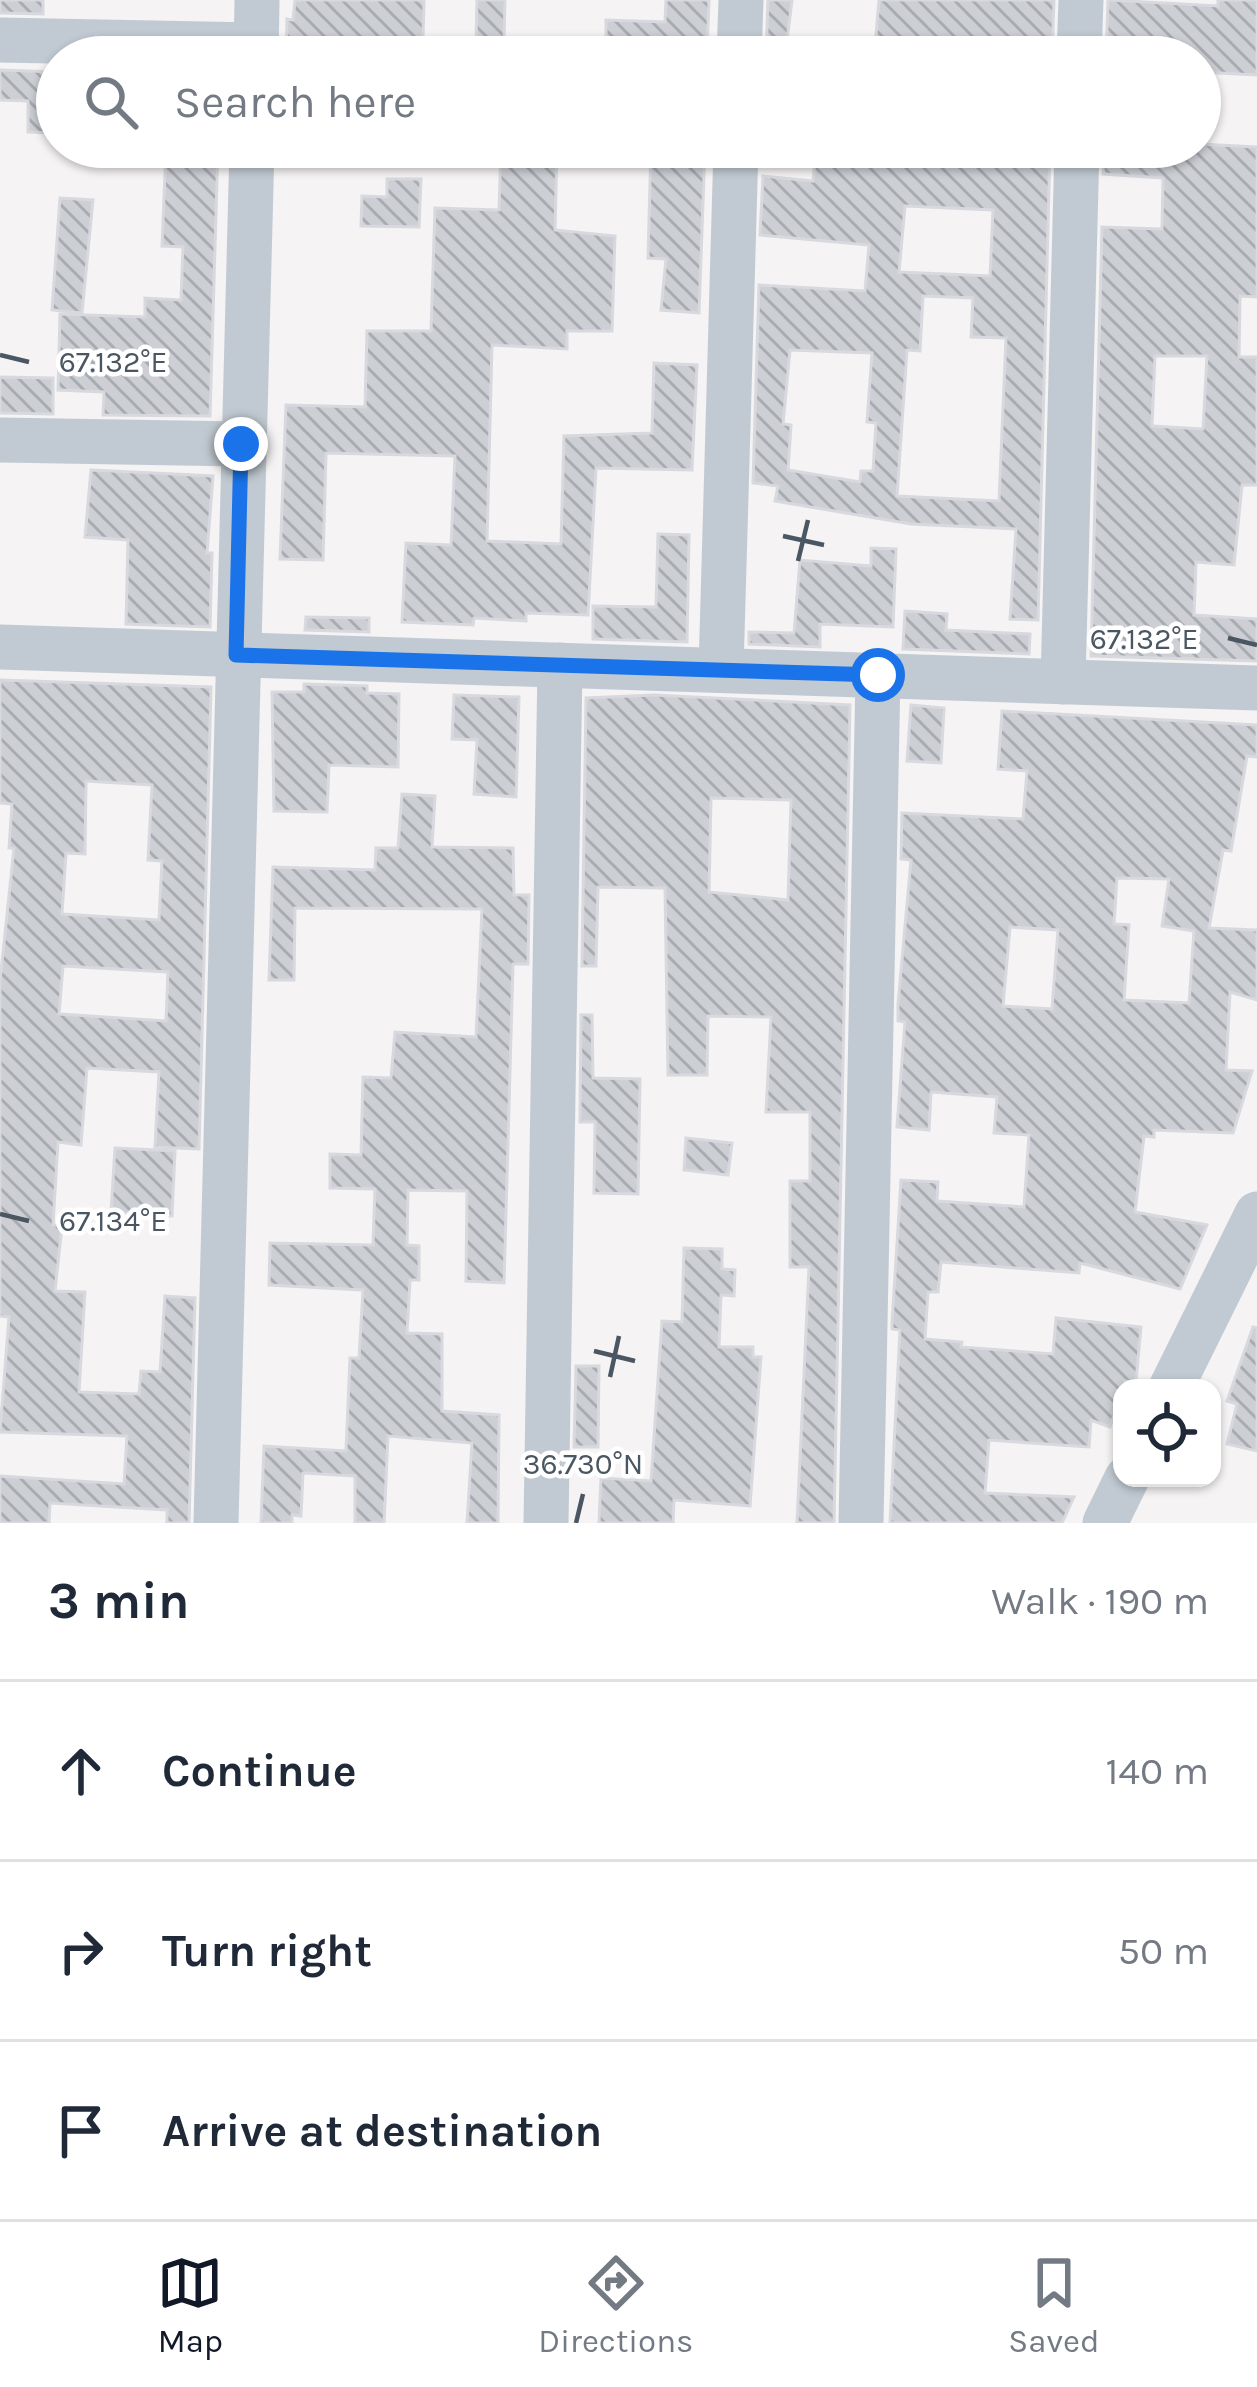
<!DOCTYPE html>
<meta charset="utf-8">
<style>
:root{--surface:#fff;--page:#f2f2f3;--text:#1f2937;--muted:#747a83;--line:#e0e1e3;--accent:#111827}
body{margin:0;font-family:Karla,sans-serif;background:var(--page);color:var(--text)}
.controls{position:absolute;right:36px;bottom:36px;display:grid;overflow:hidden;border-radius:24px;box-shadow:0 3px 9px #0004}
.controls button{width:108px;height:108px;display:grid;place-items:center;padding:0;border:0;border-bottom:3px solid var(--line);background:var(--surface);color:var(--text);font:60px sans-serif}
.stop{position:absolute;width:36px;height:36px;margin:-27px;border:9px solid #1a73e8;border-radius:50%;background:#fff}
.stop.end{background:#1a73e8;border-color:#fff;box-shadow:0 3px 12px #0008}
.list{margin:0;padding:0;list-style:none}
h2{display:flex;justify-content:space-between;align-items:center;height:156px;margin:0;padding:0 48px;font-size:51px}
h2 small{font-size:39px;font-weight:400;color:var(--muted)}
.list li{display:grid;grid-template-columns:78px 1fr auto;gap:36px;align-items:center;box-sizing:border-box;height:180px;padding:0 48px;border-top:3px solid var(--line)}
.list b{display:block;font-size:45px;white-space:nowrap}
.list em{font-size:39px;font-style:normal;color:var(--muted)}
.icon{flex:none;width:66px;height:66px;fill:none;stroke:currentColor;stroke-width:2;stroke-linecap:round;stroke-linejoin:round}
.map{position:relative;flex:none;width:1257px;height:1523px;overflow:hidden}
.search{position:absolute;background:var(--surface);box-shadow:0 3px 9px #0004;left:36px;right:36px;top:36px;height:132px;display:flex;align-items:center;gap:30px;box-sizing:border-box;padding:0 42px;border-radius:66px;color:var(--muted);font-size:45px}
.sheet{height:696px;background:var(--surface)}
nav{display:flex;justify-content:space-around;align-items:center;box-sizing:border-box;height:168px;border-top:3px solid var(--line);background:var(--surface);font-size:33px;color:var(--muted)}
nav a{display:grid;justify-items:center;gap:6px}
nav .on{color:var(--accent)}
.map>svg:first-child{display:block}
</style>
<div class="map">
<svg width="1257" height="1523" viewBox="0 0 1257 1523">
<defs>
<pattern id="building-back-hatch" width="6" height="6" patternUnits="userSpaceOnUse" patternTransform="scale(3)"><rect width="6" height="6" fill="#cdcfd5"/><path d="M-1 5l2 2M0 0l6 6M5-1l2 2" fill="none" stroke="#a8abb0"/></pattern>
</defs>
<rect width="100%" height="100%" fill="#f5f3f3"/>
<!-- building -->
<g fill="url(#building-back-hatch)" stroke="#d7d9de" stroke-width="3" fill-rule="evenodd">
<path d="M0 0H43V14L0 13Z"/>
<path d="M295 0H424L423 38H402L401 57H367L368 41 313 38 312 57H286L287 19 293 20Z"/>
<path d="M477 0H505L504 40 476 39Z"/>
<path d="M666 0H709L707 50 606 48V20L665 22Z"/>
<path d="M768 0H792L785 57H766Z"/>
<path d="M879 0H1054L1052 57H874Z"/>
<path d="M1108 0 1218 6V0H1257V75L1200 72V57H1106Z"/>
<path d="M0 70 57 72V133L28 132V101L0 100Z"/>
<path d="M1200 144 1257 147V297L1240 296 1239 357H1257V485H1242L1234 565 1196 562 1194 615 1257 619V661L1091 656 1102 227 1162 229 1163 178 1103 174 1104 147ZM1155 356H1207L1203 429 1152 426Z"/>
<path d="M166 147H218L210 416 103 415 104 392 58 390 60 314 145 317V298L181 300 183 247 162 246Z"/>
<path d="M501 147H557L555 230 615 236 612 331H567V349L492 345 487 541 561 544 564 436 652 433 654 363 697 365 692 470 596 468 588 615 526 613V621L474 618 473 625 402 622 406 543 451 545 455 456 326 453 323 560 280 559 286 405 365 407 367 331H431L435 208 499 210Z"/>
<path d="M651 147H705L699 313 661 310 666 259 648 258Z"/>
<path d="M816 147H1050L1038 620 1010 619 1016 529 911 524 775 501 778 486 753 483 759 285 865 291 869 245 760 235 763 176 813 181ZM905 206 993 210 990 276 899 272ZM923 296 973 298 971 337 1006 338 999 501 897 496 907 350 920 351ZM790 350 872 353 867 422 876 423 873 471H861L860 482 788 470 791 425 783 424Z"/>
<path d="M387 179H421L419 227 361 226 362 196 387 197Z"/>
<path d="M60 198 93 200 82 313 52 310Z"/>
<path d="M0 377 53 378V414L0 413Z"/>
<path d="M91 470 213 476 207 553H212L210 627 126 624 128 540 85 537Z"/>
<path d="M658 534 689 535 687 642 593 639V606L656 607Z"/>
<path d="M871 548 896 549 893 627 820 624V647L749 644V632L794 633 800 560 871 566Z"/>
<path d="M905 611 947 614 946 630 1030 634 1029 654 903 649Z"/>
<path d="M306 617 369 618V632L305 630Z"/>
<path d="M0 680 211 687 199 1149 155 1147 159 1072 87 1068 81 1145 58 1142 53 1225 62 1226 55 1291 85 1292 79 1392 139 1394 141 1371 160 1372 165 1296 195 1298 189 1523H167V1510L50 1503 49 1523H0V1476L124 1484 127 1436 0 1432 9 1317 0 1316V981L14 848H9L12 804 0 803ZM86 781 152 785 148 860 162 861 159 920 62 914 66 853 85 854ZM63 966 168 972 166 1021 59 1014Z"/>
<path d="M304 684 367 686V693L399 694 398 767 329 765 327 812 274 811 272 692H304Z"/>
<path d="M454 695 519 697 516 797 474 794 477 740 452 739Z"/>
<path d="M654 695 850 705 834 1523H797L809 1267H790V1181H810V1112H766L771 1017 708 1016 707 1075H668L665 888 598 887 596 966H582L586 698ZM711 798 791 800 788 900 709 892Z"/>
<path d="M911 705 944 708 941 763 907 761Z"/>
<path d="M1002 711 1257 725V757L1247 756 1231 851 1223 850 1209 928 1257 930V1000L1230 992 1226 1070 1252 1071 1233 1133 1154 1130V1137L1144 1136 1135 1212 1207 1225 1180 1289 1080 1263 1079 1273 941 1262 938 1292H928L925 1339 962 1342 961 1347 1053 1354 1056 1318 1141 1327 1136 1382 1125 1381 1110 1427 1091 1420 1089 1447 989 1440 985 1493 1074 1497 1062 1523H890L900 1330 892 1329V1323L901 1180 938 1182 937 1201 1024 1207 1029 1135 994 1133 997 1097 931 1092 929 1130 897 1127 905 1022 898 1021V1004L911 860 901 859 902 813 1023 819 1027 771 998 769ZM1117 878 1169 879 1162 926 1194 931 1189 1003 1124 1000 1129 925 1114 924ZM1010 927 1058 930 1052 1009 1003 1006Z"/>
<path d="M402 794 435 796 432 847 513 848 514 895H529L528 964H513L504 1283 466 1281 467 1191 408 1190 407 1245 419 1246V1280H410L407 1333 442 1334V1411L499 1415 498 1523H467L472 1443 388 1436 384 1523H355V1476L303 1473 301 1516 292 1515V1523H261L264 1446 346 1451 350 1358H359L363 1290 269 1285 270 1243 373 1245 375 1189 330 1188V1154L361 1155 363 1077 391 1078 395 1032 476 1037 482 909 295 908 294 980H269L273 867 375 870 376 848H398Z"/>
<path d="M581 1015H592L593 1078 640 1079 638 1194 594 1193 595 1122H580Z"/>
<path d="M686 1138 732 1143 728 1175 684 1170Z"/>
<path d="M115 1148 175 1151 172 1216 111 1212Z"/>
<path d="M684 1248 722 1249V1269L735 1270 734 1296 721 1295 719 1347H753V1357H761L750 1506 674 1500 673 1523H599L601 1478 651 1481 662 1321 682 1322Z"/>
<path d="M1253 1327 1257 1328V1451L1227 1444 1237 1404 1227 1401Z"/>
<path d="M576 1366H599L598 1447H574Z"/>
</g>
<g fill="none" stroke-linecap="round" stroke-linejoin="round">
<!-- minor -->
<g stroke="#c1cad2" stroke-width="45">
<path d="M0 40 256 45"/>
<path d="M256 57 257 0"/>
<path d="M739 57 741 0"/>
<path d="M1079 57 1081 0"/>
<path d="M0 440 241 444"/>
<path d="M0 647 1257 688"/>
<path d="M721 670 736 147"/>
<path d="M1063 682 1077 147"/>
<path d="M1171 1388 1257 1214"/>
<path d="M216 1523 252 147"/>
<path d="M546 1523 560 665"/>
<path d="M861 1523 878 675"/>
<path d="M1105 1523 1127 1478"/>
</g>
</g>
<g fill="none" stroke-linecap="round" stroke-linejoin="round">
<!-- route -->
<path stroke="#1a73e8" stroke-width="15" d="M241 444 236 655 878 675"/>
</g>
<!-- ticks -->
<path fill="none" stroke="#4a5661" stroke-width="4.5" d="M0 355 29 362M783 536 824 545M798 561 808 520M1228 638 1257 645M0 1214 29 1221M594 1351 635 1361M610 1377 619 1336M576 1523 583 1494"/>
<g font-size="30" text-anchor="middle" fill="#4a5661" stroke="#fff" stroke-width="9" stroke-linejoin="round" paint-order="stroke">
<text x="113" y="372">67.132°E</text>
<text x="1144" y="649">67.132°E</text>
<text x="113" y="1231">67.134°E</text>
<text x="583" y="1474">36.730°N</text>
</g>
</svg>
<div class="controls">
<button><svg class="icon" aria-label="locate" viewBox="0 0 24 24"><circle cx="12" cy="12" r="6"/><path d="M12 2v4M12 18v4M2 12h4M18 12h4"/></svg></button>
</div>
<div class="stop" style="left:878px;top:675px"></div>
<div class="stop end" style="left:241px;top:444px"></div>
<div class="search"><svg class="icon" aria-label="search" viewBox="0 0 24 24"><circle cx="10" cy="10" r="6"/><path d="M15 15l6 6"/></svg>Search here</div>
</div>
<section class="sheet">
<h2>3 min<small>Walk · 190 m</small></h2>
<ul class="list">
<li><svg class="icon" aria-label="ahead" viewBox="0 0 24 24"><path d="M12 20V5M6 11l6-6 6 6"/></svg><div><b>Continue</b></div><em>140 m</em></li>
<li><svg class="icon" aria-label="right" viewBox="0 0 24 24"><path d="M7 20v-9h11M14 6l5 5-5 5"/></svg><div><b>Turn right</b></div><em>50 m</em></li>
<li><svg class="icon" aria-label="arrive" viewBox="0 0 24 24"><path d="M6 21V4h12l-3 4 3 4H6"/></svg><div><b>Arrive at destination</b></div></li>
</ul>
</section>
<nav>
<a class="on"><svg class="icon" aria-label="map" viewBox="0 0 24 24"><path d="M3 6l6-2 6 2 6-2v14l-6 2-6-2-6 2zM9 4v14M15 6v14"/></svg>Map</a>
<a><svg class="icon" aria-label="directions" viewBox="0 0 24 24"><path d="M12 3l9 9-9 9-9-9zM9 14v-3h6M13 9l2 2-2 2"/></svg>Directions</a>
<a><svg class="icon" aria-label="saved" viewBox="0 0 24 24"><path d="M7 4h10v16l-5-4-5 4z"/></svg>Saved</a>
</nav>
